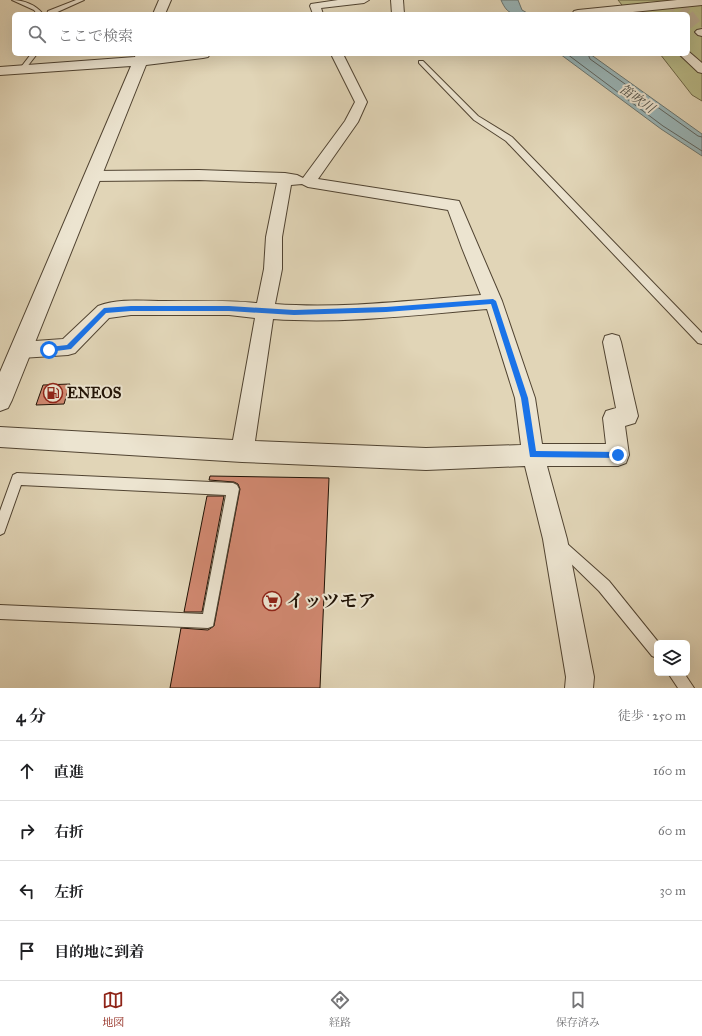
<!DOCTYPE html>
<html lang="ja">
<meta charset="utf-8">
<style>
:root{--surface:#fff;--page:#f2f2f2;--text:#202124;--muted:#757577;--line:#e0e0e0;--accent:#8f2418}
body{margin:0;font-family:"IM FELL Great Primer","Noto Serif JP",serif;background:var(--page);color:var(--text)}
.controls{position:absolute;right:12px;bottom:12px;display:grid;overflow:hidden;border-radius:6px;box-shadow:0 4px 16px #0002}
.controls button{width:36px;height:36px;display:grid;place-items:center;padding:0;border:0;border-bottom:1px solid var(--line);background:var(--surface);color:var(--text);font:20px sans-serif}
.stop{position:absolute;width:12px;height:12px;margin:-9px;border:3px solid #1a73e8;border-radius:50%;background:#fff}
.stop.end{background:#1a73e8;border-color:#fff;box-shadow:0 1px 4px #0008}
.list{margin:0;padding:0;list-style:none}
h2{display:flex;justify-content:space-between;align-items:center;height:52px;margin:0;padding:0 16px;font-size:17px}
h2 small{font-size:13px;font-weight:400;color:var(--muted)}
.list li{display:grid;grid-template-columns:26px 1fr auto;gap:12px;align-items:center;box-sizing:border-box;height:60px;padding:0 16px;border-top:1px solid var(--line)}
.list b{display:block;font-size:15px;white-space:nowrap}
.list em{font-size:13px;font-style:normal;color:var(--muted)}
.icon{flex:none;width:22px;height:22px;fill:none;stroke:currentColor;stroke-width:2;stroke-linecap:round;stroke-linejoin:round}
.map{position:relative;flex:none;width:702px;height:688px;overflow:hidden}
.search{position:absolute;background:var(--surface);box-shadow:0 4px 16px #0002;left:12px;right:12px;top:12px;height:44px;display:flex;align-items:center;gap:10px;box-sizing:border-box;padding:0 14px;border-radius:6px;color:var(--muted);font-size:15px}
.sheet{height:292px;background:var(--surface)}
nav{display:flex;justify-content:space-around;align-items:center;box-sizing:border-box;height:56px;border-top:1px solid var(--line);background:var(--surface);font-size:11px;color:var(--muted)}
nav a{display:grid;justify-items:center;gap:2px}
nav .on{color:var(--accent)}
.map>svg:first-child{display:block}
</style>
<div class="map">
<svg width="702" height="688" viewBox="0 0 702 688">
<rect width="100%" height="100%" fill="#e1d5b7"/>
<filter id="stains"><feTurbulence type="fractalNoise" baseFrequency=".005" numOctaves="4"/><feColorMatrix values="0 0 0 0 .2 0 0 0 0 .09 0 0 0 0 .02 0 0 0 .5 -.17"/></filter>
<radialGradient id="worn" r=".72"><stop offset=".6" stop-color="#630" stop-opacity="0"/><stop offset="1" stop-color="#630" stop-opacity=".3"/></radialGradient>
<!-- green -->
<path fill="#b9bb89" stroke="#6d6748" d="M618 0H702V101L692 95 660 54H688V14H629Z"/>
<!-- water -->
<g fill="#99b6b9" stroke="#697571">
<path d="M501 0H518L522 10 529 14C513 14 508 16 501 0Z"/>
<path d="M560 54H590L702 134V156L661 129Z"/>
</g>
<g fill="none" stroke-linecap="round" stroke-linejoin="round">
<!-- shore -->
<g stroke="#5d6460" stroke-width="1">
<path d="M567 54 663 126 702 151"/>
<path d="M588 54 590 59 698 136 702 137"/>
</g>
</g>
<!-- building -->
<g fill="#d08870" stroke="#211306">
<path d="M70 384 64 404 36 405 43 385Z"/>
<path d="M210 476 329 478 320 688H170L181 628 208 630 214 626 240 489 238 484 234 482 209 480Z"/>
<path d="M207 496H224L202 612H184Z"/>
</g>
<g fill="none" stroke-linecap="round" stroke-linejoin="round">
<!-- minor-tunnel -->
<g stroke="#bbae94" stroke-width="12" stroke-dasharray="12 6" stroke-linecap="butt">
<path d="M666 0 687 14"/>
<path d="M688 15 701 32"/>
</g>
<defs>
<g id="service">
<path d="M12 0C24 0 36 5 43 14H37L34 10Z"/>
<path d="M76 0H84L53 14H47L48 11Z"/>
<path d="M31 54H37L23 72H19L18 71Z"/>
<path d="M419 61H423L478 116 512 137 702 333V344L698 343 506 141 474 120 419 63Z"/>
<path d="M17 473 233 483 237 485 239 489 213 626 208 628 0 619V605L203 614 226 495 21 485 4 533 0 535V511L13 475Z"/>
<path d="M560 539 564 541 609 581 659 643H657V658L652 656 599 591 556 549 554 545 556 541Z"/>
<path d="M668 673H684L694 688H678Z"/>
</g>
<g id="minor">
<path d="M338 0H369L364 3 321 8 323 14H313L310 6 311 4Z"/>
<path d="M702 29V36L698 35 695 32 697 30Z"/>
<path d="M688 51 702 63V73L698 72 679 54H688Z"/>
<path d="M331 54H343L367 102 358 122 318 179 459 201 502 301 535 398 542 444H606L603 418 606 411 616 408 603 342 605 336 612 334 619 336 621 342 638 416 635 423 625 426 629 455 626 463 618 466H547L567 539 594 677 593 688H565L566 677 543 539 525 466 426 470 242 462 0 447V427L233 440 255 318 229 315H131L109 318 75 353 68 355 21 358 14 356 11 350 14 344 21 342 63 339 98 306C119 298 143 301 165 301 196 301 227 300 257 303L264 269 266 237 277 183 199 180 92 181 87 180 85 176 87 172 92 171 199 170 285 173 297 175 303 178 345 121 355 102ZM302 184 308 187 448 210 462 248 481 295C415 300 342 309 275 304L282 269V237L291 185ZM487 309 515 398 521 445 426 448 255 441 273 319C343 324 417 315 487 309Z"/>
</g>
<g id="tertiary">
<path d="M159 0H171L165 14H153Z"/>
<path d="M391 0H403L404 14H392Z"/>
<path d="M677 0H702V5L613 14H572L574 11 578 10Z"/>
<path d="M136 54H150L149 56 166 54H210L208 57 203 58 146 65 12 400 8 408 0 411V372L131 66 0 75V67L135 57Z"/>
</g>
</defs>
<!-- service casing -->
<use href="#service" stroke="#514432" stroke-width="2"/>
<!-- minor casing -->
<use href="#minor" stroke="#514432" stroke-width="2"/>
<!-- tertiary casing -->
<use href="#tertiary" stroke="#514432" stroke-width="2"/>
<!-- service -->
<use href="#service" fill="#ece4d0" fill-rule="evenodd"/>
<!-- minor -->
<use href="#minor" fill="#ece4d0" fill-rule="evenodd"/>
<!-- tertiary -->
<use href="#tertiary" fill="#ece4d0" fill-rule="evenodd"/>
</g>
<!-- route -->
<path fill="#1a73e8" d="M493 299 496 301 528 398 536 451 618 452 621 453V458L530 457 521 398 491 304 386 312 294 315 229 311H131L106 313 71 349 49 352 45 350 49 347 67 345 104 308 131 306H229L294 310 386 307Z"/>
<!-- icons -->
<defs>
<symbol id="fuel-ring" viewBox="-11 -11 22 22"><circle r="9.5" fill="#ece4d0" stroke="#8f2418" stroke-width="1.5"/><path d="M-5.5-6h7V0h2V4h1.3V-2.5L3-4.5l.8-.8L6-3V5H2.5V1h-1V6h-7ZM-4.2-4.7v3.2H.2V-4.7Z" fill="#8f2418"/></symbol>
<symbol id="supermarket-ring" viewBox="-11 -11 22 22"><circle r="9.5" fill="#ece4d0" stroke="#8f2418" stroke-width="1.5"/><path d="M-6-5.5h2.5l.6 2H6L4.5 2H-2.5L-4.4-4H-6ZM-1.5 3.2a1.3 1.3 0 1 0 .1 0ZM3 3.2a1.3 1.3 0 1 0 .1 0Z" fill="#8f2418"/></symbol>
</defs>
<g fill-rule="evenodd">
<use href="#fuel-ring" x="42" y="382" width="22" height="22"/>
<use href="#supermarket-ring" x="261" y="590" width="22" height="22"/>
</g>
<g text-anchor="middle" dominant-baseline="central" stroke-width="4" stroke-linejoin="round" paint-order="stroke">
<!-- far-water labels -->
<g font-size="13" font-style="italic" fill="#4b4c45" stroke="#ece4d0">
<text transform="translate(637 99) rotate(35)">笛吹川</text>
</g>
<!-- poi labels -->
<g font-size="15" font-weight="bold" fill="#211306" stroke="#ece4d0" text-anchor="start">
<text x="67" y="393">ENEOS</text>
</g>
<!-- near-poi labels -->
<g font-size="18" font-weight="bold" fill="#211306" stroke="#ece4d0" text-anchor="start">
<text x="286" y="601">イッツモア</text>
</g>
</g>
<rect width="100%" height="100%" filter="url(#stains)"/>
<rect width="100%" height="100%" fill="url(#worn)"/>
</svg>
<div class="controls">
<button><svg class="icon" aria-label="layers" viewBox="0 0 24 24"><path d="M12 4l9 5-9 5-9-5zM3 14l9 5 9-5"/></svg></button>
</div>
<div class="stop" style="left:49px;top:350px"></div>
<div class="stop end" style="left:618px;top:455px"></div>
<div class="search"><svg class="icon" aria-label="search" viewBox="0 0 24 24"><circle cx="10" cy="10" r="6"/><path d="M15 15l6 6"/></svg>ここで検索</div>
</div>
<section class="sheet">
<h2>4 分<small>徒歩 · 250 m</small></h2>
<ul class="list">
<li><svg class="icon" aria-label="ahead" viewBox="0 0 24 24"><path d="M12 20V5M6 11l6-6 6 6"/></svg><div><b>直進</b></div><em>160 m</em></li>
<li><svg class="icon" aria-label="right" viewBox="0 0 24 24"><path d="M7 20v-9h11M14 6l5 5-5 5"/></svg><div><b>右折</b></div><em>60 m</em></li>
<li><svg class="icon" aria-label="left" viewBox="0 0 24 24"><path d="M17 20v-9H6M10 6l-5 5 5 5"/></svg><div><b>左折</b></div><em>30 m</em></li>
<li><svg class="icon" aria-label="arrive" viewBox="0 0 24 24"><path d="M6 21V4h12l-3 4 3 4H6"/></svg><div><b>目的地に到着</b></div></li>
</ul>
</section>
<nav>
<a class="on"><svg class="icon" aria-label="map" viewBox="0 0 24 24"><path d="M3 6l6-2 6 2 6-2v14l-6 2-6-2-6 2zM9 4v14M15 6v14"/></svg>地図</a>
<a><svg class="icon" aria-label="directions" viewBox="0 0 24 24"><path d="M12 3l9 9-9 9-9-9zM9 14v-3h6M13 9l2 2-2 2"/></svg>経路</a>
<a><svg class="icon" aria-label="saved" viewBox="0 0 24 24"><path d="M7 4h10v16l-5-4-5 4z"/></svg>保存済み</a>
</nav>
